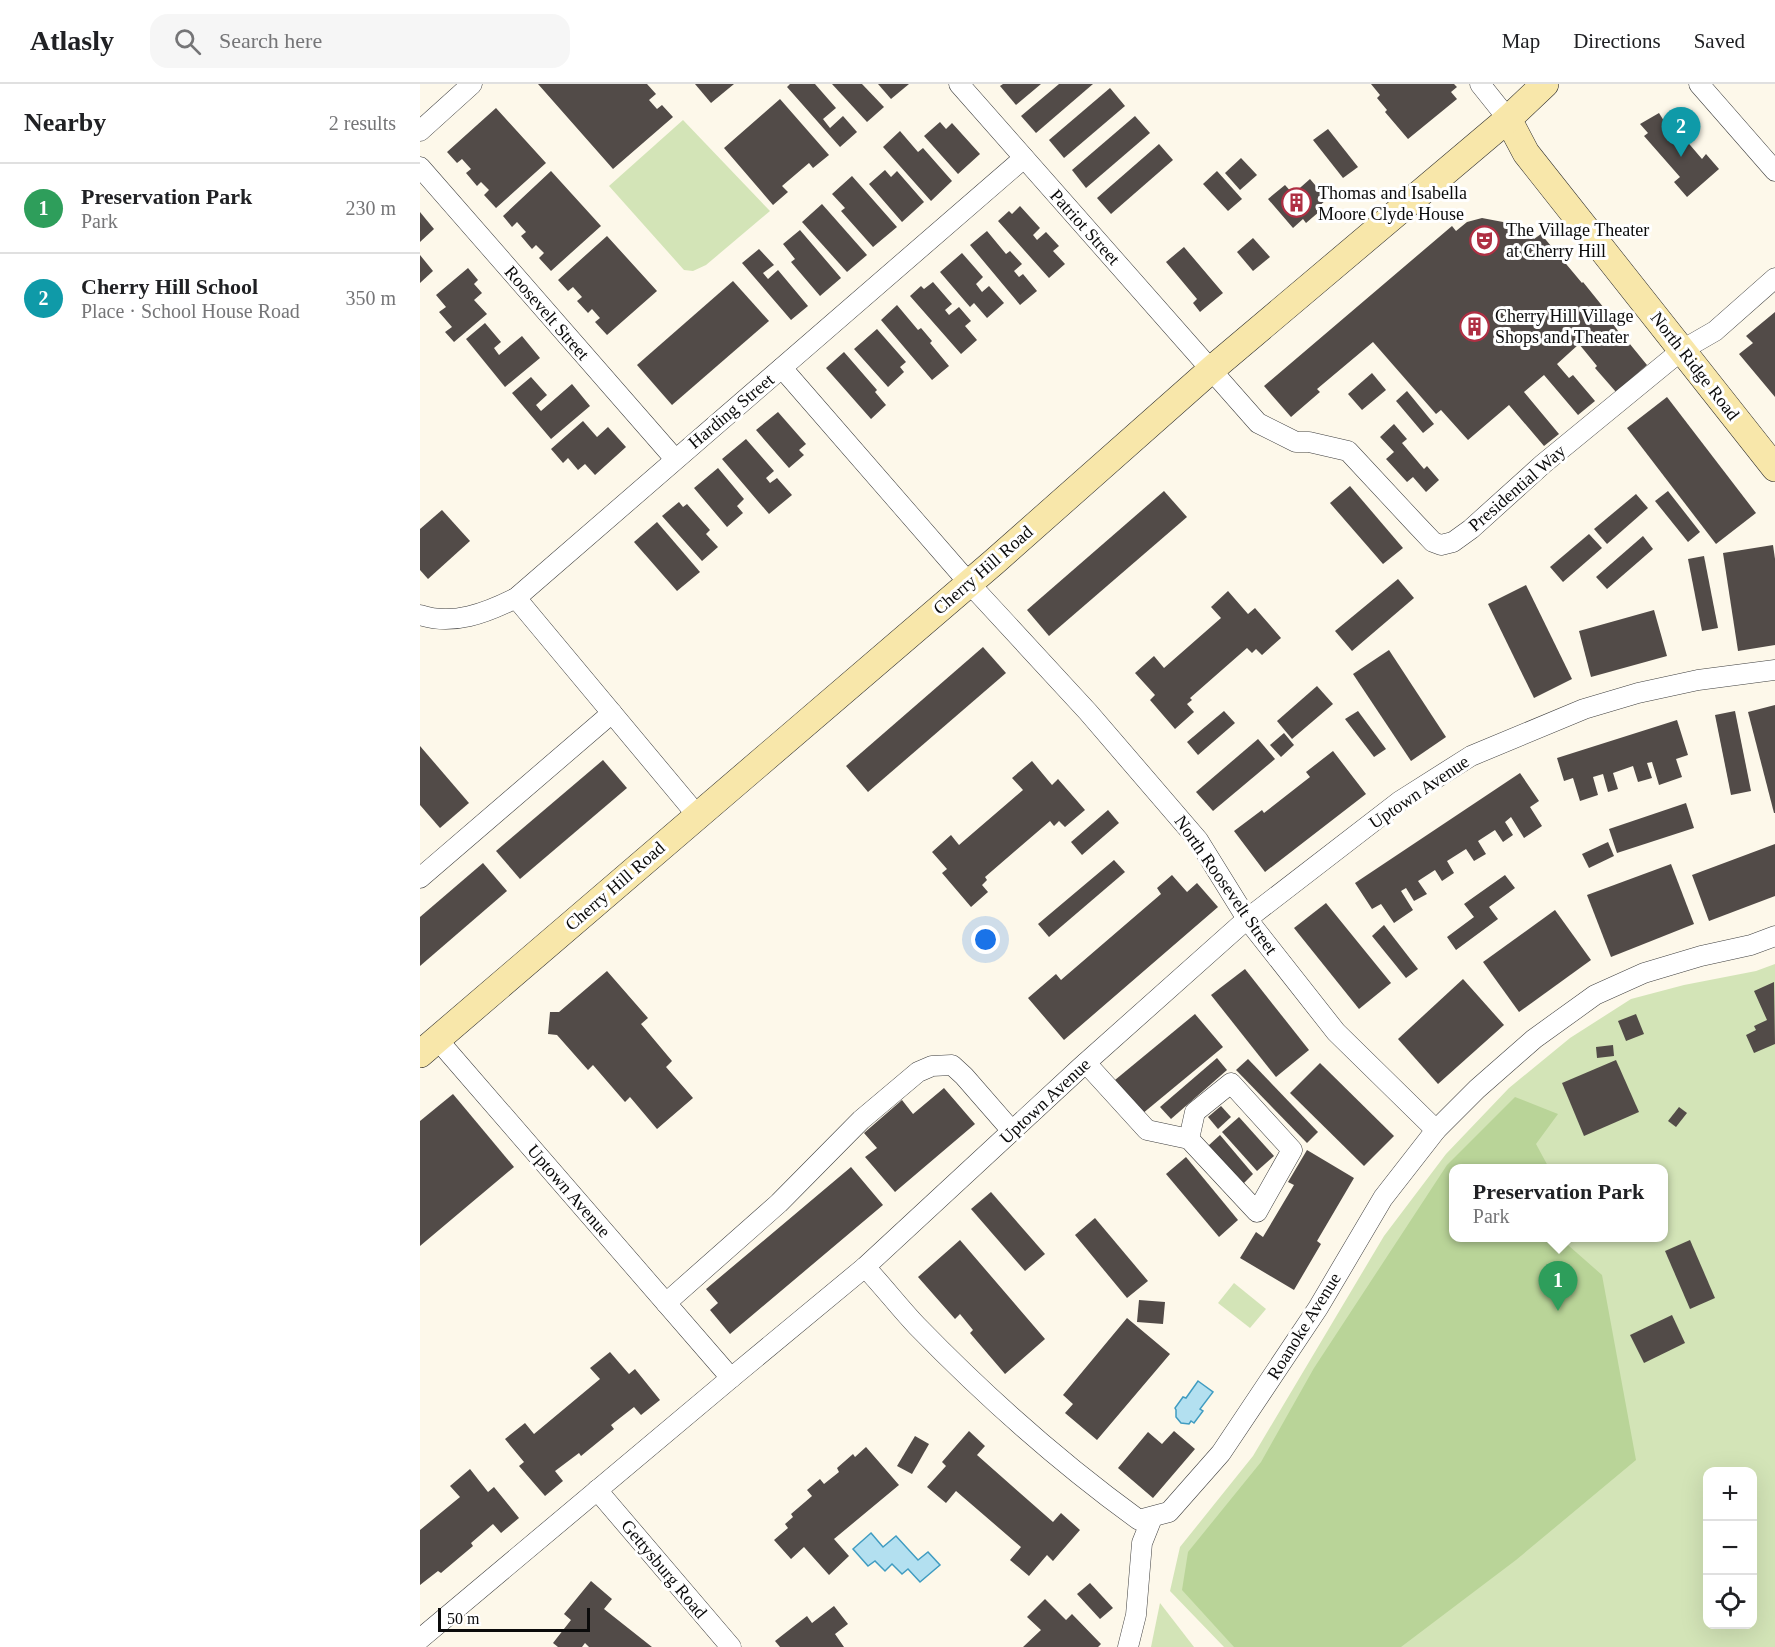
<!DOCTYPE html>
<meta charset="utf-8">
<style>
:root{--surface:#fff;--page:#f6f6f6;--text:#202124;--muted:#757577;--line:#e0e0e0;--accent:#af2f43}
body{margin:0;font-family:"Times New Roman",serif;background:var(--page);color:var(--text)}
.controls{position:absolute;right:18px;bottom:18px;display:grid;overflow:hidden;border-radius:12px;box-shadow:0 6px 24px #0002}
.controls button{width:54px;height:54px;display:grid;place-items:center;padding:0;border:0;border-bottom:2px solid var(--line);background:var(--surface);color:var(--text);font:30px sans-serif}
.scale{position:absolute;left:18px;bottom:15px;width:152px;box-sizing:border-box;padding-left:6px;border:3px solid #0b0b0b;border-top:0;font-size:16px;line-height:21px;white-space:nowrap;color:#0b0b0b;-webkit-text-stroke:4px #fff;paint-order:stroke}
.you{position:absolute;left:566px;top:856px;width:21px;height:21px;margin:-15px;border:4px solid #fff;border-radius:50%;background:#1a73e8;box-shadow:0 0 0 9px #1a73e833}
.badge{display:grid;place-items:center;width:39px;height:39px;border-radius:50%;background:var(--accent);color:#fff;font-size:20px;font-weight:700}
.pin{position:absolute;translate:-50% -50px;filter:drop-shadow(0 2px 3px #0008)}
.pin::after{content:'';position:absolute;top:32px;width:21px;height:18px;background:inherit;clip-path:polygon(0 0,100% 0,50% 100%)}
.popup{position:absolute;left:1029px;top:1080px;width:219px;height:78px;box-sizing:border-box;display:grid;place-content:center;border-radius:12px;background:var(--surface);filter:drop-shadow(0 2px 4px #0005);font-size:20px;white-space:nowrap;color:var(--muted)}
.popup b{font-size:22px;color:var(--text)}
.popup::after{content:'';position:absolute;left:50%;top:100%;margin-left:-12px;border:12px solid transparent;border-top-color:var(--surface)}
.list{margin:0;padding:0;list-style:none}
h2{display:flex;justify-content:space-between;align-items:center;height:78px;margin:0;padding:0 24px;font-size:26px}
h2 small{font-size:20px;font-weight:400;color:var(--muted)}
.list li{display:grid;grid-template-columns:39px 1fr auto;gap:18px;align-items:center;box-sizing:border-box;height:90px;padding:0 24px;border-top:2px solid var(--line)}
.list b{display:block;font-size:22px;white-space:nowrap}
.list p{margin:0;font-size:20px;white-space:nowrap;color:var(--muted)}
.list em{font-size:20px;font-style:normal;color:var(--muted)}
.icon{flex:none;width:33px;height:33px;fill:none;stroke:currentColor;stroke-width:2;stroke-linecap:round;stroke-linejoin:round}
.map{position:relative;flex:none;width:1355px;height:1563px;overflow:hidden}
header{display:flex;align-items:center;gap:36px;box-sizing:border-box;height:84px;padding:0 30px;background:var(--surface);border-bottom:2px solid var(--line)}
header strong{font-size:28px}
nav{display:flex;gap:33px;margin-inline-start:auto;font-size:21px}
.search{width:420px;height:54px;background:var(--page);display:flex;align-items:center;gap:15px;box-sizing:border-box;padding:0 21px;border-radius:18px;color:var(--muted);font-size:22px}
main{display:flex}
aside{flex:1;background:var(--surface)}
.map>svg:first-child{display:block}
</style>
<header>
<strong>Atlasly</strong>
<div class="search"><svg class="icon" aria-label="search" viewBox="0 0 24 24"><circle cx="10" cy="10" r="6"/><path d="M15 15l6 6"/></svg>Search here</div>
<nav><a>Map</a><a>Directions</a><a>Saved</a></nav>
</header>
<main>
<aside>
<h2>Nearby<small>2 results</small></h2>
<ul class="list">
<li><span class="badge" style="background:#2e9e5b">1</span><div><b>Preservation Park</b><p>Park</p></div><em>230 m</em></li>
<li><span class="badge" style="background:#0f9aa8">2</span><div><b>Cherry Hill School</b><p>Place · School House Road</p></div><em>350 m</em></li>
</ul>
</aside>
<div class="map">
<svg width="1355" height="1563" viewBox="0 0 1355 1563">
<rect width="100%" height="100%" fill="#fdf8ea"/>
<!-- green -->
<g fill="#d3e4b7" fill-rule="evenodd">
<path d="M263 36 350 127 286 181 273 187 264 186 189 102Z"/>
<path d="M1355 880V1563H804L750 1507 760 1463 833 1372 964 1152 1026 1070 1089 1004 1150 954 1211 915 1264 901 1336 887ZM1033 1084H1243V1154H1033ZM1288 1388H1332V1540H1288Z"/>
<path d="M814 1199 846 1225 830 1244 798 1219Z"/>
<path d="M740 1519 774 1563H731Z"/>
</g>
<!-- forest -->
<path fill="#b9d498" d="M1095 1013 1138 1030 1116 1060 1129 1084H1033V1154H1140L1182 1191 1216 1376 1096 1476 981 1563H814L762 1506 768 1468 841 1378 894 1284 1027 1081Z"/>
<!-- water -->
<g fill="#b3e0f0" stroke="#409cc1" stroke-width="1.5">
<path d="M778 1297 793 1308 780 1325 783 1327 774 1339 771 1337 769 1340 761 1339 756 1333V1326L755 1324 763 1313 766 1314Z"/>
<path d="M451 1449 463 1463 476 1452 498 1476 508 1468 520 1481 500 1498 488 1485 482 1490 472 1480 465 1487 455 1477 448 1482 433 1465Z"/>
</g>
<!-- building -->
<g fill="#524b48">
<path d="M118 0H227L236 10 229 16 237 25 242 21 253 33 193 85Z"/>
<path d="M275 0H314L291 19Z"/>
<path d="M370 0H395L416 24 403 35 410 44 423 32 437 48 420 63 367 3Z"/>
<path d="M412 0H442L464 23 447 38Z"/>
<path d="M458 0H489L471 15Z"/>
<path d="M583 0H621L596 21 580 2Z"/>
<path d="M639 0H673L616 49 601 32Z"/>
<path d="M951 0H1034L1037 3 1031 8 1037 15 988 55 965 28 967 26 957 14 960 11Z"/>
<path d="M690 4 705 22 644 74 629 56Z"/>
<path d="M360 15 409 71 393 84 389 79 362 102 368 108 353 121 304 64Z"/>
<path d="M76 24 126 79 76 124 64 111 69 106 61 98 57 102 46 89 51 85 42 75 37 79 27 68Z"/>
<path d="M1239 29 1244 37 1247 34 1282 75 1286 70 1299 85 1267 113 1254 98 1260 93 1224 52 1228 49 1220 40Z"/>
<path d="M715 32 730 49 666 104 652 86Z"/>
<path d="M520 38 526 45 532 39 560 70 538 90 504 52Z"/>
<path d="M908 45 938 83 923 94 893 56Z"/>
<path d="M480 47 498 68 503 64 532 97 511 117 463 63Z"/>
<path d="M739 60 753 76 691 130 677 114Z"/>
<path d="M821 74 837 91 820 106 805 89Z"/>
<path d="M465 86 471 93 477 87 504 118 482 138 449 100Z"/>
<path d="M131 87 181 142 131 187 119 174 124 169 116 161 112 165 101 152 106 148 97 138 92 143 83 132Z"/>
<path d="M797 87 822 115 808 127 783 100Z"/>
<path d="M432 92 477 143 453 163 421 127 425 124 412 110Z"/>
<path d="M890 95 907 115 897 124 900 127 886 139 883 135 873 144 848 115 865 101 873 110Z"/>
<path d="M402 120 447 171 427 188 382 138Z"/>
<path d="M600 122 620 144 613 151 617 156 626 148 639 162 633 167 645 180 629 194 578 137 589 127 592 130Z"/>
<path d="M0 128 14 145 0 158Z"/>
<path d="M1062 134 1083 138 1102 151 1108 147 1114 155 1121 150 1162 199 1163 198 1188 229 1186 230 1203 254H1205L1227 281 1196 308 1175 284 1177 282 1159 260 1137 280 1149 294 1153 291 1175 317 1158 331 1124 291 1104 308 1139 350 1124 362 1089 321 1048 356 1021 326 1016 330 953 258 897 305 900 308 871 333 844 302 1032 142 1036 147 1047 138Z"/>
<path d="M380 146 421 194 400 212 371 178 375 175 363 160Z"/>
<path d="M567 147 586 170 590 167 602 180 594 187 599 193 603 190 617 207 600 221 550 161Z"/>
<path d="M187 152 237 207 187 251 175 238 180 234 172 225 168 229 157 217 162 213 153 203 148 207 138 196Z"/>
<path d="M833 154 850 173 833 187 817 168Z"/>
<path d="M764 163 803 209 780 228 773 219 777 215 746 178Z"/>
<path d="M339 165 354 181 343 189 348 195 358 186 388 222 371 236 322 179Z"/>
<path d="M542 169 563 193 556 200 562 208 569 202 584 219 567 234 554 219 550 223 520 188Z"/>
<path d="M0 171 13 187 0 199Z"/>
<path d="M48 184 58 196 54 200 62 209 54 216 67 230 34 258 25 248 32 243 19 228 26 223 16 211Z"/>
<path d="M313 197 349 237 252 321 217 281Z"/>
<path d="M513 198 532 220 525 226 529 231 539 223 551 237 545 242 557 256 541 270 490 212 501 202 504 205Z"/>
<path d="M477 221 498 246 501 244 512 257 510 259 529 282 512 296 461 236Z"/>
<path d="M1355 228V313L1319 270 1333 259 1326 252Z"/>
<path d="M65 239 81 258 74 264 79 271 102 252 120 274 85 303 46 255Z"/>
<path d="M457 245 486 278 480 283 484 288 468 303 434 265Z"/>
<path d="M424 268 457 306 455 308 466 321 451 335 406 284Z"/>
<path d="M952 289 966 306 942 326 928 310Z"/>
<path d="M111 293 127 311 116 321 121 327 152 300 170 322 131 355 92 309Z"/>
<path d="M987 307 1014 340 1003 349 976 317Z"/>
<path d="M1247 313 1336 429 1296 460 1207 344Z"/>
<path d="M358 328 386 360 379 366 384 371 369 384 336 346Z"/>
<path d="M163 337 177 353 188 343 206 363 175 391 165 380 158 386 148 374 143 379 131 365Z"/>
<path d="M974 340 987 355 982 359 1004 385 1007 382 1019 396 1006 408 993 393 987 398 966 375 974 368 960 353Z"/>
<path d="M326 355 354 387 346 394 350 399 357 394 372 411 349 430 302 375Z"/>
<path d="M298 384 324 415 317 422 323 429 307 443 274 404Z"/>
<path d="M930 402 983 464 963 480 910 419Z"/>
<path d="M744 407 767 433 629 552 607 526Z"/>
<path d="M1248 407 1280 448 1268 458 1235 417Z"/>
<path d="M1216 410 1228 424 1187 460 1174 445Z"/>
<path d="M259 418 263 423 267 420 290 446 286 450 298 463 282 477 242 432Z"/>
<path d="M22 426 50 457 8 495 0 486V445Z"/>
<path d="M237 438 280 488 257 507 214 458Z"/>
<path d="M1169 450 1182 464 1143 498 1130 483Z"/>
<path d="M1223 452 1233 465 1187 505 1176 493Z"/>
<path d="M1353 461 1355 475V561L1318 567 1303 469Z"/>
<path d="M1284 472 1298 544 1282 547 1268 475Z"/>
<path d="M978 495 994 514 932 567 915 547Z"/>
<path d="M1106 501 1152 595 1114 614 1068 520Z"/>
<path d="M808 507 828 530 835 524 861 554 842 571 836 565 832 569 827 564 770 614 772 616 767 620 774 628 755 645 730 616 735 611 715 589 734 572 744 584 801 534 791 523Z"/>
<path d="M1234 526 1247 572 1171 593 1159 547Z"/>
<path d="M563 563 586 589 448 708 426 682Z"/>
<path d="M969 566 1026 653 991 677 933 590Z"/>
<path d="M897 602 913 620 872 655 857 637Z"/>
<path d="M1355 621V729H1354L1328 628Z"/>
<path d="M804 627 815 639 778 671 767 658Z"/>
<path d="M938 627 966 665 954 673 925 635Z"/>
<path d="M1315 627 1331 707 1311 711 1295 631Z"/>
<path d="M1257 636 1268 671 1256 675 1262 693 1239 701 1232 678 1227 679 1232 694 1218 698 1213 682 1193 689 1198 705 1188 708 1183 690 1173 693 1178 711 1160 717 1153 694 1144 697 1137 674Z"/>
<path d="M864 649 874 661 861 673 850 661Z"/>
<path d="M838 655 855 675 793 727 776 708Z"/>
<path d="M0 662 49 719 20 744 0 721Z"/>
<path d="M913 667 946 710 845 788 814 747 842 726 844 729 890 693 886 688Z"/>
<path d="M183 676 207 704 100 795 76 767Z"/>
<path d="M612 677 632 701 638 695 665 726 645 743 639 737 634 742 630 737 565 793 567 796 562 801 568 808 551 823 522 789 527 785 512 768 531 751 539 761 603 706 592 694Z"/>
<path d="M1100 689 1119 717 1110 723 1122 742 1104 754 1091 733 1085 738 1093 751 1083 758 1075 746 1058 757 1066 770 1054 777 1046 765 1027 777 1034 789 1022 797 1015 786 998 797 1007 810 994 817 986 804 981 807 993 826 974 839 961 820 952 825 935 799Z"/>
<path d="M1266 719 1274 744 1197 769 1189 745Z"/>
<path d="M688 726 699 739 662 771 651 758Z"/>
<path d="M1188 758 1194 772 1169 784 1162 770Z"/>
<path d="M1355 760V812L1289 837 1272 791Z"/>
<path d="M694 776 705 788 629 853 618 840Z"/>
<path d="M63 779 87 807 0 882V833Z"/>
<path d="M1251 780 1274 840 1191 873 1167 811Z"/>
<path d="M752 791 767 808 777 799 798 823 644 956 608 914 636 890 641 896 741 810 737 804Z"/>
<path d="M1085 791 1095 804 1069 823 1078 835 1036 866 1027 853 1054 833 1044 820Z"/>
<path d="M906 819 971 899 939 925 874 844Z"/>
<path d="M1135 826 1171 876 1099 928 1063 878Z"/>
<path d="M964 841 998 885 986 894 952 852Z"/>
<path d="M825 885 889 966 856 993 791 911Z"/>
<path d="M187 887 228 934 221 940 252 977 246 983 273 1014 237 1045 210 1013 205 1018 173 981 168 986 137 951 128 950 130 928H139Z"/>
<path d="M1043 895 1084 941 1018 1000 978 955Z"/>
<path d="M1354 898 1355 960 1334 969 1326 951 1336 946 1334 942 1347 936 1334 907Z"/>
<path d="M775 930 803 963 722 1030 695 996Z"/>
<path d="M1216 930 1224 950 1206 957 1198 937Z"/>
<path d="M1193 961 1194 972 1177 974 1176 963Z"/>
<path d="M797 974 807 986 751 1035 740 1023Z"/>
<path d="M828 975 898 1048 887 1059 816 986Z"/>
<path d="M1196 976 1219 1028 1164 1052 1142 999Z"/>
<path d="M900 979 974 1052 944 1082 870 1009Z"/>
<path d="M524 1004 555 1040 475 1108 445 1073 457 1064 444 1049 482 1016 493 1030Z"/>
<path d="M33 1010 94 1083 0 1162V1037Z"/>
<path d="M801 1022 811 1033 798 1045 788 1033Z"/>
<path d="M1259 1023 1267 1029 1256 1043 1248 1037Z"/>
<path d="M819 1033 854 1072 837 1087 802 1048Z"/>
<path d="M800 1051 833 1090 822 1101 788 1062Z"/>
<path d="M887 1066 934 1094 897 1157 901 1160 874 1206 820 1174 836 1148 843 1153 874 1101 868 1098Z"/>
<path d="M766 1073 818 1136 799 1153 746 1090Z"/>
<path d="M431 1083 463 1121 310 1250 290 1226 298 1219 286 1205Z"/>
<path d="M571 1108 625 1170 605 1187 551 1125Z"/>
<path d="M675 1134 728 1197 707 1214 655 1151Z"/>
<path d="M540 1156 625 1255 585 1290 550 1249 553 1246 540 1230 535 1235 498 1193Z"/>
<path d="M1270 1156 1295 1214 1270 1225 1245 1167Z"/>
<path d="M719 1216 745 1218 743 1240 717 1238Z"/>
<path d="M1252 1231 1265 1259 1224 1279 1210 1251Z"/>
<path d="M707 1234 750 1270 677 1356 645 1329 653 1320 643 1311Z"/>
<path d="M190 1268 209 1290 215 1285 240 1316 221 1331 214 1323 191 1341 194 1345 161 1372 159 1369 135 1387 143 1397 125 1412 99 1382 104 1378 85 1355 105 1339 114 1350 180 1295 170 1284Z"/>
<path d="M549 1347 565 1362 557 1371 633 1438 641 1429 660 1446 633 1477 627 1471 609 1492 590 1476 601 1463 536 1407 526 1419 507 1403 526 1382 522 1378Z"/>
<path d="M754 1347 775 1365 733 1414 698 1384 728 1348 742 1360Z"/>
<path d="M495 1352 509 1360 492 1390 477 1382Z"/>
<path d="M446 1363 479 1401 414 1455 429 1472 409 1491 384 1463 371 1475 354 1456 368 1444 365 1440 373 1433 371 1430 392 1412 387 1406 400 1395 404 1400 419 1388 417 1384 433 1370 435 1373Z"/>
<path d="M50 1385 68 1408 74 1403 99 1434 81 1449 73 1440 51 1459 53 1462 21 1489 18 1487 0 1501V1446L40 1413 30 1402Z"/>
<path d="M171 1497 192 1515 184 1525 232 1563H169L165 1559 162 1563H138L133 1559 151 1536 144 1530Z"/>
<path d="M670 1499 693 1524 680 1535 657 1510Z"/>
<path d="M625 1515 646 1536 652 1530 681 1560 678 1563H603L621 1546 607 1533Z"/>
<path d="M414 1522 428 1540 415 1550 424 1563H360L355 1557 387 1532 392 1539Z"/>
</g>
<g fill="none" stroke-linecap="round" stroke-linejoin="round">
<defs>
<g id="street">
<path d="M539 0 838 339 876 358H889L928 367 995 439 1013 458 1021 461 1033 458 1051 445 1123 380 1262 266 1295 247 1355 194"/>
<path d="M1060 0 1088 35"/>
<path d="M1279 0 1355 87"/>
<path d="M0 47 52 0"/>
<path d="M0 83 255 375"/>
<path d="M362 284 549 499 668 628 778 756 827 835 916 948 1016 1046"/>
<path d="M96 514 277 731"/>
<path d="M0 531C33 542 66 529 96 514 264 367 434 221 604 74"/>
<path d="M0 794 192 629"/>
<path d="M17 955 311 1294 445 1183 661 983 827 835 980 717 1051 672 1164 625 1218 609 1278 596 1355 586"/>
<path d="M666 979 727 1046 769 1055 837 1128 872 1066 811 999 775 1028 769 1055"/>
<path d="M445 1183C463 1202 479 1223 497 1242 566 1313 639 1378 719 1436L749 1428 801 1369 898 1224 963 1114 1016 1046 1057 1005 1114 955 1175 911 1224 889 1281 872 1331 861 1355 852"/>
<path d="M246 1219 359 1119 441 1036 498 988 512 982 532 981 544 992 592 1047"/>
<path d="M177 1406 311 1563"/>
<path d="M0 1555 311 1294"/>
<path d="M708 1563 716 1531 722 1459 732 1434"/>
</g>
<g id="secondary">
<path d="M1088 35 1106 69 1355 384"/>
<path d="M0 970 574 478 792 285 1088 35 1125 0"/>
</g>
</defs>
<!-- street casing -->
<use href="#street" stroke="#3e3e3e" stroke-width="21"/>
<!-- secondary casing -->
<use href="#secondary" stroke="#2d2d2d" stroke-width="28"/>
<!-- street -->
<use href="#street" stroke="#fff" stroke-width="20"/>
<!-- secondary -->
<use href="#secondary" stroke="#f8e7aa" stroke-width="27"/>
</g>
<!-- icons -->
<defs>
<symbol id="building-ring" viewBox="-11 -11 22 22"><circle r="9.5" fill="#fff" stroke="#af2f43" stroke-width="1.5"/><path d="M-4-6H4V6H1V3H-1V6H-4ZM-2.5-4.3h1.7v1.8h-1.7ZM.8-4.3h1.7v1.8H.8ZM-2.5-1h1.7V.8h-1.7ZM.8-1h1.7V.8H.8Z" fill="#af2f43"/></symbol>
<symbol id="theatre-ring" viewBox="-11 -11 22 22"><circle r="9.5" fill="#fff" stroke="#af2f43" stroke-width="1.5"/><path d="M-5-5.5Q0-4 5-5.5V0Q5 5 0 6Q-5 5-5 0ZM-3.3-2.5H-1v1.5H-3.3ZM1-2.5H3.3v1.5H1ZM-2.8 1Q0 5.5 2.8 1Z" fill="#af2f43"/></symbol>
</defs>
<g fill-rule="evenodd">
<use href="#building-ring" x="860" y="102" width="33" height="33"/>
<use href="#theatre-ring" x="1048" y="140" width="33" height="33"/>
<use href="#building-ring" x="1038" y="226" width="33" height="33"/>
</g>
<g text-anchor="middle" dominant-baseline="central" stroke-width="6" stroke-linejoin="round" paint-order="stroke">
<!-- poi labels -->
<g font-size="18" fill="#0b0b0b" stroke="#fff" text-anchor="start">
<text x="898" y="109">Thomas and Isabella<tspan x="898" dy="21">Moore Clyde House</tspan></text>
<text x="1086" y="146">The Village Theater<tspan x="1086" dy="21">at Cherry Hill</tspan></text>
<text x="1075" y="232">Cherry Hill Village<tspan x="1075" dy="21">Shops and Theater</tspan></text>
</g>
<!-- street labels -->
<g font-size="18" fill="#0b0b0b" stroke="#fff">
<text transform="translate(665 143) rotate(48)">Patriot Street</text>
<text transform="translate(127 229) rotate(49)">Roosevelt Street</text>
<text transform="translate(1275 282) rotate(52)">North Ridge Road</text>
<text transform="translate(311 327) rotate(-40)">Harding Street</text>
<text transform="translate(1097 404) rotate(-41)">Presidential Way</text>
<text transform="translate(563 486) rotate(-41)">Cherry Hill Road</text>
<text transform="translate(999 708) rotate(-34)">Uptown Avenue</text>
<text transform="translate(806 801) rotate(55)">North Roosevelt Street</text>
<text transform="translate(195 802) rotate(-41)">Cherry Hill Road</text>
<text transform="translate(625 1017) rotate(-43)">Uptown Avenue</text>
<text transform="translate(149 1107) rotate(49)">Uptown Avenue</text>
<text transform="translate(884 1242) rotate(-58)">Roanoke Avenue</text>
<text transform="translate(244 1485) rotate(50)">Gettysburg Road</text>
</g>
</g>
</svg>
<div class="controls">
<button>+</button>
<button>−</button>
<button><svg class="icon" aria-label="locate" viewBox="0 0 24 24"><circle cx="12" cy="12" r="6"/><path d="M12 2v4M12 18v4M2 12h4M18 12h4"/></svg></button>
</div>
<div class="scale">50 m</div>
<div class="you"></div>
<div class="pin badge" style="left:1138px;top:1227px;background:#2e9e5b">1</div>
<div class="popup"><b>Preservation Park</b>Park</div>
<div class="pin badge" style="left:1261px;top:73px;background:#0f9aa8">2</div>
</div>
</main>
